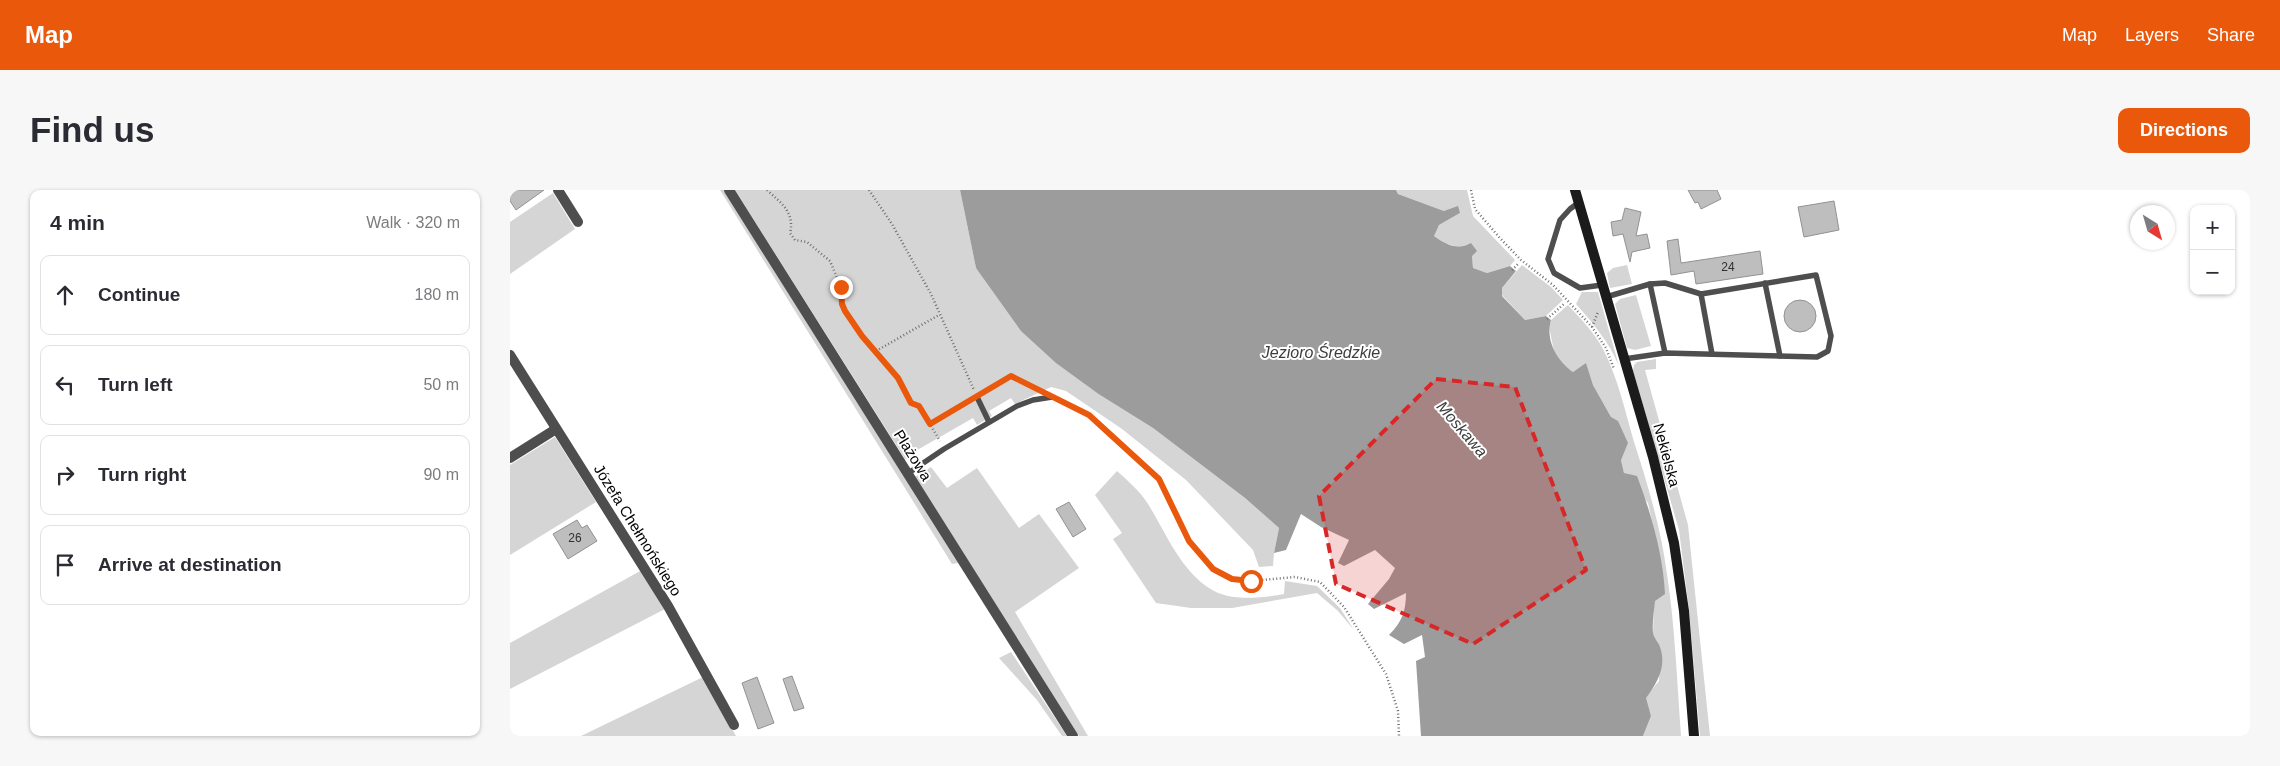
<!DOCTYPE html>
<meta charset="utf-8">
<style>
:root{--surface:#fff;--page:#f7f7f7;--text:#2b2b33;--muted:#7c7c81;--line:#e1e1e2;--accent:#ea580c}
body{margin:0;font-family:Arial,sans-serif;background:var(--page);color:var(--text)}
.controls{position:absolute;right:15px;top:15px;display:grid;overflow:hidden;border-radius:10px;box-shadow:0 1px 4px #0004}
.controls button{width:45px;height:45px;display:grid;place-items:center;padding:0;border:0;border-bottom:1px solid var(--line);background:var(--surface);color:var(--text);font:25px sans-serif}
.compass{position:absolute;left:1620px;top:15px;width:45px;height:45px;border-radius:50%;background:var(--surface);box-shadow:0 1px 4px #0004;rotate:143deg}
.stop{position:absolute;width:15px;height:15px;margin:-11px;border:4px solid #ea580c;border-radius:50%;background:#fff}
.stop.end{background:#ea580c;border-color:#fff;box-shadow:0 1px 5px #0008}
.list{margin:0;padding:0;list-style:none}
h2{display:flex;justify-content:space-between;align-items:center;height:65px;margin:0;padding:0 20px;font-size:21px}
h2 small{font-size:16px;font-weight:400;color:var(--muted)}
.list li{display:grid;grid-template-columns:32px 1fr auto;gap:15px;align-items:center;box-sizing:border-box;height:80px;margin:0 10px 10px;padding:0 10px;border:1px solid var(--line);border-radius:10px}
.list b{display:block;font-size:19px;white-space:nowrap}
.list em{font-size:16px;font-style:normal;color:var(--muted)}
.icon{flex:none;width:28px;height:28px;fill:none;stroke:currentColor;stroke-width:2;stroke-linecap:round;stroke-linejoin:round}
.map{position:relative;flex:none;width:1740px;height:546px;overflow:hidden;border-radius:10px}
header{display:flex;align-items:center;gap:30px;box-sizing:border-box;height:70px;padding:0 25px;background:var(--accent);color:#fff}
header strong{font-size:24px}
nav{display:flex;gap:28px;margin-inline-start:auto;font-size:18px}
.intro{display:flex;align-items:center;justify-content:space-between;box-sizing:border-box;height:120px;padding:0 30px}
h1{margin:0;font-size:35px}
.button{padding:12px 22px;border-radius:10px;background:var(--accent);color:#fff;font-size:18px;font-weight:700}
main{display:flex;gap:30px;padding:0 30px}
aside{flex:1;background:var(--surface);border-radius:10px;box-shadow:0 1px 4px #0004}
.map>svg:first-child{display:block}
</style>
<header>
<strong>Map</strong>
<nav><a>Map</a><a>Layers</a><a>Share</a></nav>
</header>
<div class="intro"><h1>Find us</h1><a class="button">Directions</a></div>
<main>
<aside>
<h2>4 min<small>Walk · 320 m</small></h2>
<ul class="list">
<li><svg class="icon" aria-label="ahead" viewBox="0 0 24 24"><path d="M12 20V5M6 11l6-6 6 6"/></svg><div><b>Continue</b></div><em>180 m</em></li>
<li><svg class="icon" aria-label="left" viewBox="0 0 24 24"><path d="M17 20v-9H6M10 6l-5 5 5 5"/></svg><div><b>Turn left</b></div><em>50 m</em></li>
<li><svg class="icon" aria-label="right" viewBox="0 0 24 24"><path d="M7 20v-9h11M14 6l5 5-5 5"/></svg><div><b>Turn right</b></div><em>90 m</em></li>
<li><svg class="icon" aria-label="arrive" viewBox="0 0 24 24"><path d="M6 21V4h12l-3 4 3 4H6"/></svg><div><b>Arrive at destination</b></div></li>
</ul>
</aside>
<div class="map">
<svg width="1740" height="546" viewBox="0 0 1740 546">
<rect width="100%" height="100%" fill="#fff"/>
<!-- green -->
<g fill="#d5d5d5">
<path d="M210 0H214L448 373 442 374Z"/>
<path d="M225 0H450L466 78 590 205 643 238 735 308 769 338 764 363 763 376 749 377 743 360 676 290 612 239 556 201 541 197 505 214 501 208 479 221 482 226 467 235 463 228 402 263 405 269 401 271 395 269Z"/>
<path d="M886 0H957L963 26 1005 70 1000 76 977 83 963 78 962 66 955 56C943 58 933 53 923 45L929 35 950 23 934 21 888 4Z"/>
<path d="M43 3 65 39 0 84V32Z"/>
<path d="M1012 75 1041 97 1053 110 1036 126 1015 130 992 105V98Z"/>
<path d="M1117 75 1122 94 1100 98 1097 83 1103 78Z"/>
<path d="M1072 102H1088L1109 176C1099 152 1083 133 1066 114Z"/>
<path d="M1126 105 1141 156 1125 160 1117 158 1105 114 1110 109Z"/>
<path d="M1058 115C1071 129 1084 142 1093 159 1108 188 1115 221 1124 252 1138 295 1151 339 1157 384 1165 437 1167 492 1171 546H1133L1141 526 1135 508 1149 491 1150 457 1143 444 1144 411 1150 406V366L1138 313 1114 283 1101 227 1083 195 1076 174 1063 182 1051 174 1044 161 1039 137 1041 130Z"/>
<path d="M1146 169V179L1135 180 1178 335 1200 546H1190L1179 420 1169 340 1123 181 1124 175 1127 172Z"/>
<path d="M45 247 86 312 0 365V275Z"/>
<path d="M421 277 437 298 467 278 509 338 529 324 569 378 505 422 578 546H569L405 287Z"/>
<path d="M607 281C618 291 630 301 638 314 656 343 670 379 699 398 719 412 751 408 774 404L775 391 807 396 830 418 844 440 828 421 807 403 722 418H681L646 413 603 349 612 343 585 305Z"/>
<path d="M132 380 155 419 0 499V453Z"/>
<path d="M501 462 557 546H552L527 510 489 468Z"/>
<path d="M193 487 226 546H71Z"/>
</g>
<!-- water -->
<path fill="#9c9c9c" d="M450 0H886L888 4 934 21 948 16 950 23 929 35 924 46C935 54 948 61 961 53L967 61 962 66 963 78 977 83 1000 76 1006 81 992 98V106L1015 130 1036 126 1041 130C1035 150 1047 171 1063 182L1076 173 1083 195 1101 227 1108 231 1118 253 1111 270 1114 283 1127 286C1141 323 1153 364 1155 404L1145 411C1144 421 1142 433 1143 443 1144 448 1149 453 1150 457 1157 477 1147 493 1136 508L1141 526 1133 546H911L906 471 915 467 912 445 894 454 879 445C892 432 896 421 896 403L864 419 858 414 879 389 885 378 865 360 834 376 828 373 839 350 811 337 791 324 776 360 764 363 769 338 735 308 643 238 590 205 546 173 511 141 466 78Z"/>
<!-- building -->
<g fill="#bebebe" stroke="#929292">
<path d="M0 0H34L6 20 0 11Z"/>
<path d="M1178 0H1207L1211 9 1191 19 1188 12 1185 13Z"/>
<path d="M1324 11 1329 40 1294 47 1288 17Z"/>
<path d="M1115 18 1131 22 1126 46 1137 44 1140 58 1122 62 1120 72 1113 44 1103 46 1101 32 1112 30Z"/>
<path d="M1168 49 1171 73 1250 61 1253 84 1186 94 1184 81 1161 85 1157 51Z"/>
<circle cx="1290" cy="126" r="16"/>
<path d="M559 312 576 339 563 347 546 319Z"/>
<path d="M67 330 72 338 77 335 87 351 58 369 43 344Z"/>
<path d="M282 486 294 518 284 521 273 489Z"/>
<path d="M247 487 264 533 248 539 232 493Z"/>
</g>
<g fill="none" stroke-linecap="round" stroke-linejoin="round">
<!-- path -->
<g stroke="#707070" stroke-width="2.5" stroke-dasharray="1 2.5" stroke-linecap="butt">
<path d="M257 0C271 13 285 22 280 43L285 50 297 52 320 71 331 97 332 115 335 121 352 146 388 188 401 213 409 216 430 251"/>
<path d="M359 0 382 34 421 104 464 200"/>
<path d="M961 0 965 19 989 47 1011 70 1043 95 1082 137 1096 158 1104 179"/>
<path d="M1002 80 1009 73"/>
<path d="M1037 129 1055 113"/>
<path d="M1082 137 1088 122"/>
<path d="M366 161 429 125"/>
<path d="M474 202 501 186 527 200"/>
<path d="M548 210 579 225 649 289 679 351 703 379 722 389 741 391 785 387 810 392 834 417 876 484 888 521 889 546"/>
<path d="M420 235 461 211"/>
</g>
<!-- lane -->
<g stroke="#4e4e4e" stroke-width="5.5">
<path d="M1068 13 1060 19 1050 30 1038 69 1044 83 1070 98 1092 95"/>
<path d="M1255 93 1270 166"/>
<path d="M1140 94 1155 163"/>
<path d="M1191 104 1202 164"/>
<path d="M1096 107 1140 94 1155 93 1191 104 1306 85 1321 146 1318 161 1307 167 1155 163 1114 169"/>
<path d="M467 207 479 232"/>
<path d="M397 284 434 259 507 216 523 210 542 207"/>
</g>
<!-- street -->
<g stroke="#4e4e4e" stroke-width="10">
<path d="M48 0 68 32"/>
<path d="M219 0 563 546"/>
<path d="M0 165 158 416 224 535"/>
<path d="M0 268 46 239"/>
</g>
<!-- secondary -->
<path stroke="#1b1b1b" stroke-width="10" d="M1065 0 1143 267 1164 353 1174 421 1184 546"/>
</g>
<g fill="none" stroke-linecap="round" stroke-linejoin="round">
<!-- route -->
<path stroke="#ea580c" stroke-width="6" d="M331 97 332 114 335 121 352 146 388 188 401 213 409 216 420 234 501 186 579 225 649 289 679 351 703 379 722 389 741 391"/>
</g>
<!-- marked area -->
<path fill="#d62828" fill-opacity="0.2" stroke="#d62828" stroke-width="4" stroke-dasharray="10 6" stroke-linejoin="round" d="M926 189 1005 197 1076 380 963 454 826 394 809 306Z"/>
<g text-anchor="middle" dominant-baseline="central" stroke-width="4" stroke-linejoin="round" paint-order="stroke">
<!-- number labels -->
<g font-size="12" fill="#303030">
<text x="1218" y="77">24</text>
<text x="65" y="348">26</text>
</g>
<!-- street labels -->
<g font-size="15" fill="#000" stroke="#fff">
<text transform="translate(403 265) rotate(58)">Plażowa</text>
<text transform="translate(1157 265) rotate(75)">Nekielska</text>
<text transform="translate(128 340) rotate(58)">Józefa Chełmońskiego</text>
</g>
<!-- water labels -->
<g font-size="16" font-style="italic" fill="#3d3d3d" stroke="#fff">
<text x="811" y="162">Jezioro Średzkie</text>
<text transform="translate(952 239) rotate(49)">Moskawa</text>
</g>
</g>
</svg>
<div class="controls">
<button>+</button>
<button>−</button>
</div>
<svg class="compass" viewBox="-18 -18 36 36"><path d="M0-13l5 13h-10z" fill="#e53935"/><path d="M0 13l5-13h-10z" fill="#7c7c81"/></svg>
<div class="stop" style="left:741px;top:391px"></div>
<div class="stop end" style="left:331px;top:97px"></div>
</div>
</main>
